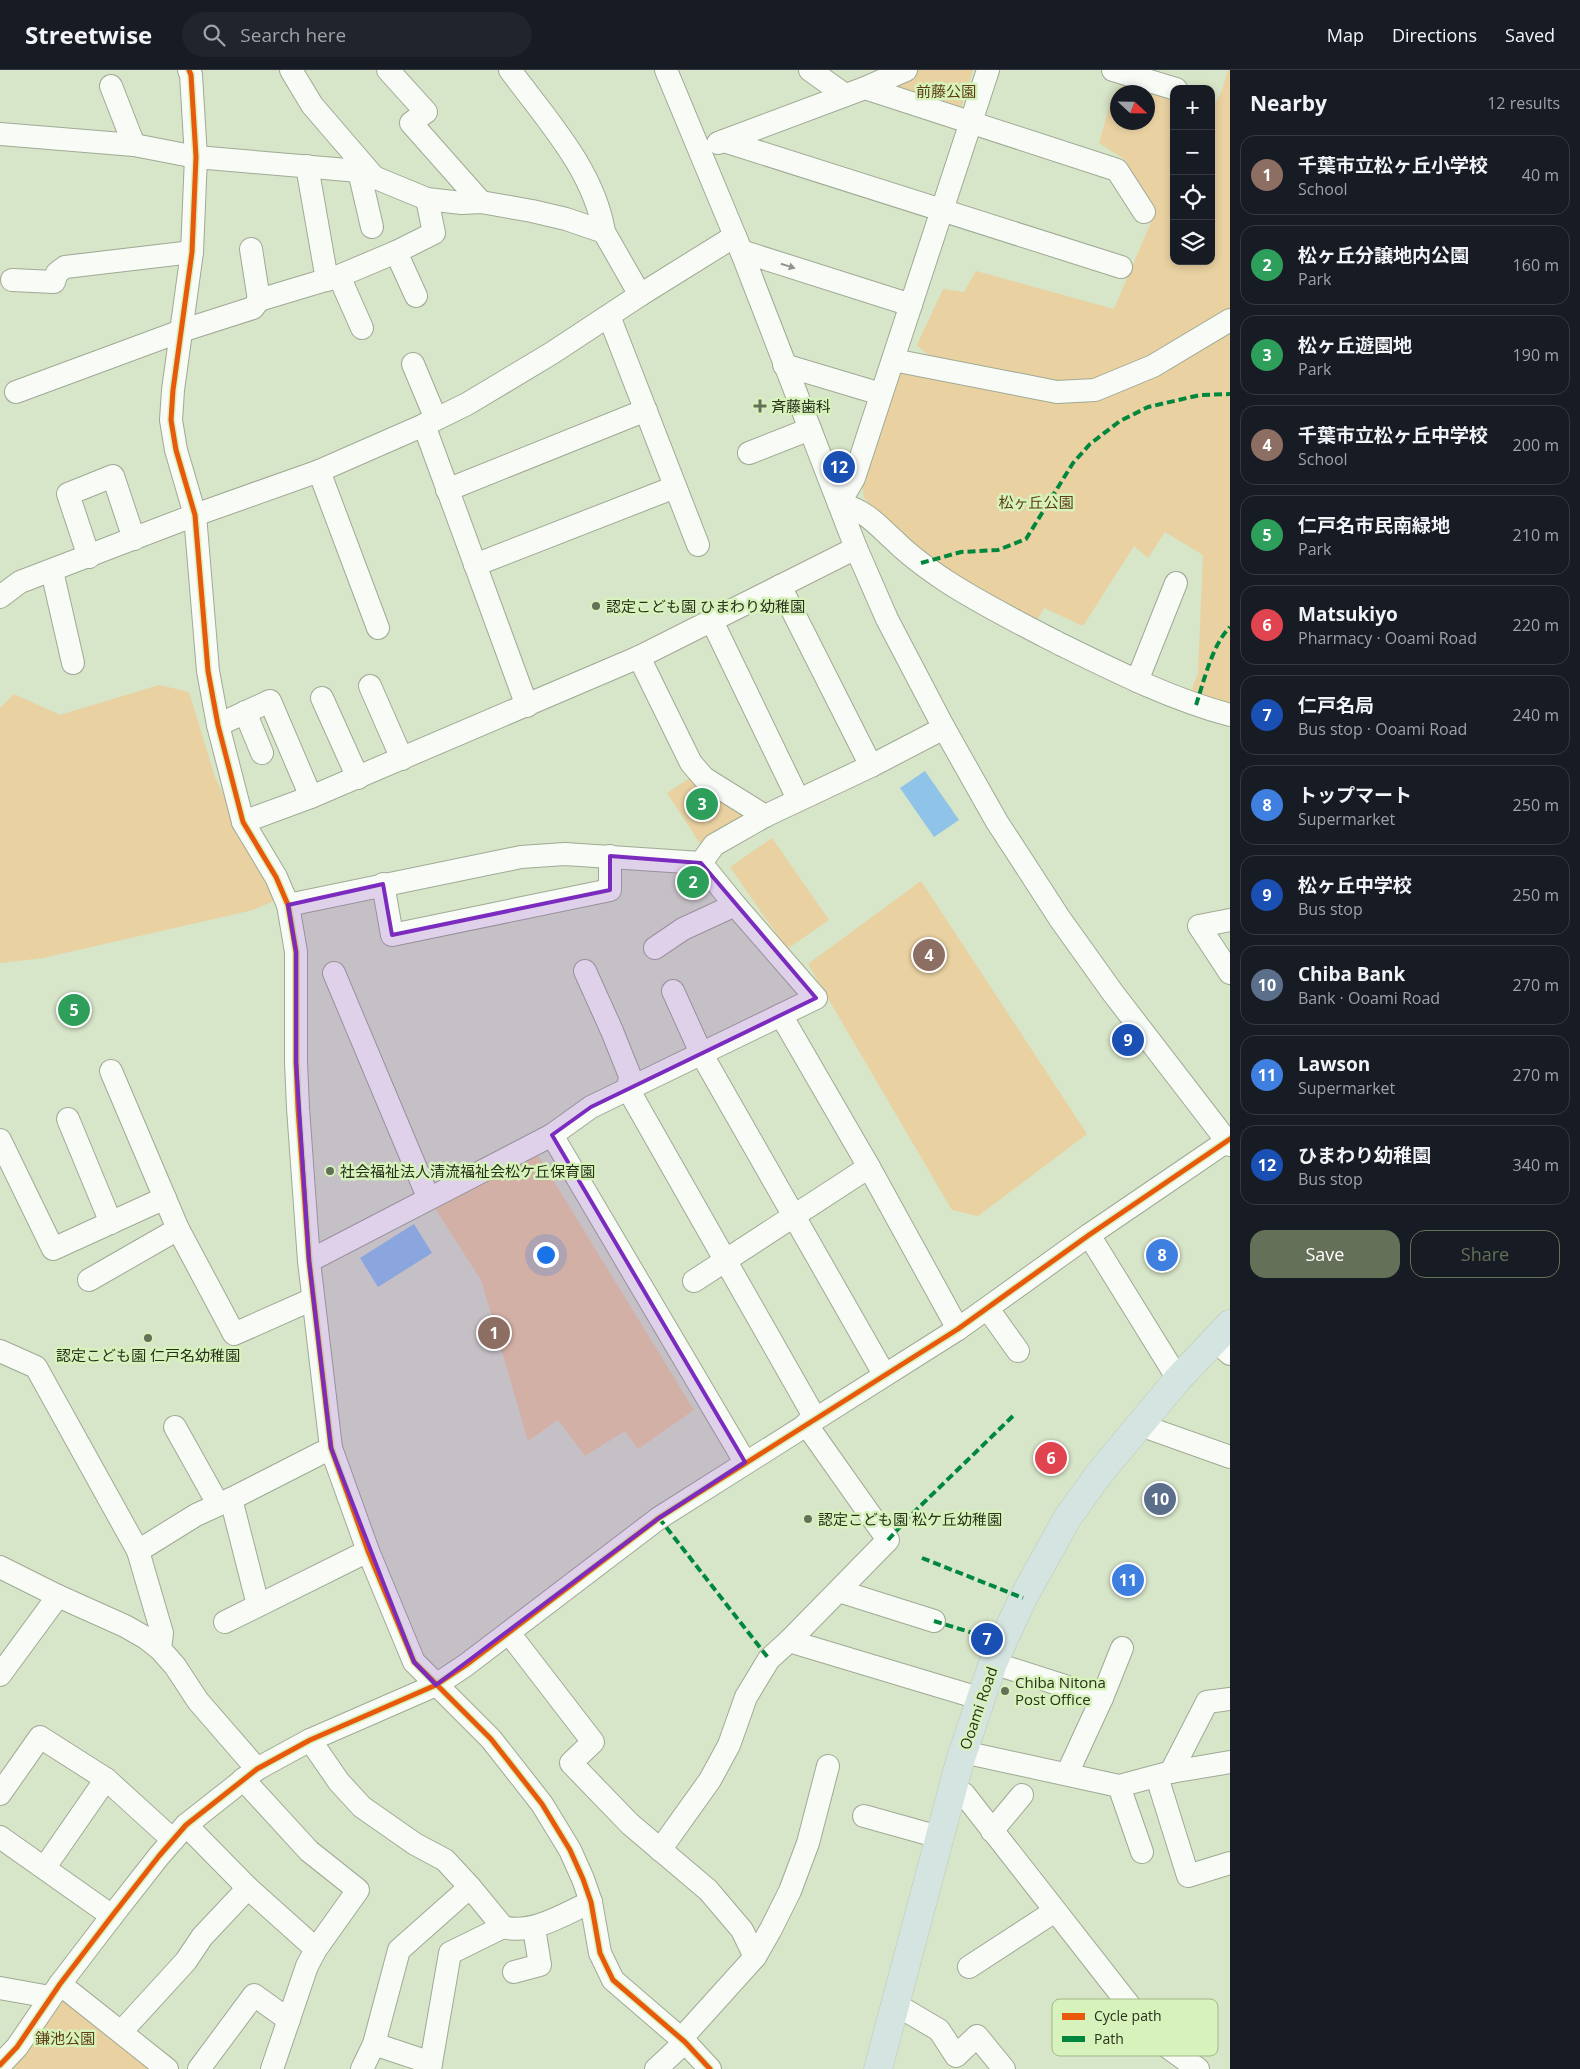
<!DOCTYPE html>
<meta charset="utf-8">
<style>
:root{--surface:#171b24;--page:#20242c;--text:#f1f3f6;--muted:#9ea1a6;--line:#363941;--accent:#657058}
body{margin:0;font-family:"Open Sans","Noto Sans JP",sans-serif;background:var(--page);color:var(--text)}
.controls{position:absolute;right:15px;top:15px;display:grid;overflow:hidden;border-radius:10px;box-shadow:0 2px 8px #0003}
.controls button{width:45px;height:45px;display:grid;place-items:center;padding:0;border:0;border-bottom:1px solid var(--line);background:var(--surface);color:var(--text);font:25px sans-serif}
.compass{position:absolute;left:1110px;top:15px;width:45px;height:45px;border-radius:50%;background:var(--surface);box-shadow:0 2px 8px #0003;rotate:112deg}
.you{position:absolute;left:545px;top:1184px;width:18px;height:18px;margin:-12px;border:4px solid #fff;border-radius:50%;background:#1a73e8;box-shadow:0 0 0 8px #1a73e833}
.badge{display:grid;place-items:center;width:32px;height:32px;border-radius:50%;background:var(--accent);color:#fff;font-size:16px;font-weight:700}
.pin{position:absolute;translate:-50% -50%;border:2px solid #fff;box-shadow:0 1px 5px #0006}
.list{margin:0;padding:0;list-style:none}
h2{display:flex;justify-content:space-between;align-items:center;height:65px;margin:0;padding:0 20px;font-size:21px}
h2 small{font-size:16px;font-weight:400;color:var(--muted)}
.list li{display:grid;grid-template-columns:32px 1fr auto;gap:15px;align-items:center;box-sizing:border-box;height:80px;margin:0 10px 10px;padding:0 10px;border:1px solid var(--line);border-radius:15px}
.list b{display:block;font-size:19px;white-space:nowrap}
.list p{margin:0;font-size:16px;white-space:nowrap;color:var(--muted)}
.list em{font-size:16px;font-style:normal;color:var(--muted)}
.actions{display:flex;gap:10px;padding:15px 20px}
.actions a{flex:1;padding:11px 0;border:1px solid var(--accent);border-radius:15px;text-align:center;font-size:18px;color:var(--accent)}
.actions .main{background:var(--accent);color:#fff}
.icon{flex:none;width:28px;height:28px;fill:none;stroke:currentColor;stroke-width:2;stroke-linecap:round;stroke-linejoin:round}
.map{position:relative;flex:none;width:1230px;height:1999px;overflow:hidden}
header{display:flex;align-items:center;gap:30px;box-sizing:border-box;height:70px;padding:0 25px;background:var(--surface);border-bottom:1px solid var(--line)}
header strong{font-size:24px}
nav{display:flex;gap:28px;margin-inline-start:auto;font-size:18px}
.search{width:350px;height:45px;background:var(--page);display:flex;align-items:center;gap:12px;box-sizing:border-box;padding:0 18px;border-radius:28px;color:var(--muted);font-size:19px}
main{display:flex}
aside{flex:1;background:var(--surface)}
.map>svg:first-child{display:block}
</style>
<header>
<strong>Streetwise</strong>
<div class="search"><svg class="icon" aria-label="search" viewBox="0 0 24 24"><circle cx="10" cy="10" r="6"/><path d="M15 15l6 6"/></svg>Search here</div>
<nav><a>Map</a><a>Directions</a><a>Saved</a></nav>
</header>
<main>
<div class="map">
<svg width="1230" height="1999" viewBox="0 0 1230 1999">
<rect width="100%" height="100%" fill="#d7e5c8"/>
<!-- green -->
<g fill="#e9d1a1">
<path d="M918 0H973L960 41 887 15Z"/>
<path d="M1228 0H1230V637L1189 626 1198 603 1203 485 1165 462 1148 488 1134 476 1083 556 1044 538 1036 552 1012 541 905 472 864 428 862 414 897 304 907 297 952 306 917 275 943 219 964 222 976 201 1114 239 1155 143 1124 89 1099 73 1112 27 1121 16 1145 22H1118V52H1148V23L1174 30V191H1211V41L1222 20Z"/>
<path d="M159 615 189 622 215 707 274 831 253 840 43 888 0 893V638L14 624 60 645Z"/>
<path d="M690 708 748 746 703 778 667 723Z"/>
<path d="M772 768 829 850 787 879 730 797Z"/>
<path d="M921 811 1087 1064 978 1146 952 1140 808 894Z"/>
<path d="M537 1084 694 1340 638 1379 625 1361 585 1386 558 1350 528 1371 481 1210 433 1135Z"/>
<path d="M65 1929 156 1999H1L57 1930Z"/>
</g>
<!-- water -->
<g fill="#8fc3e8">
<path d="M925 701 959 750 934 767 900 718Z"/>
<path d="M414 1154 432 1183 378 1217 360 1188Z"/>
</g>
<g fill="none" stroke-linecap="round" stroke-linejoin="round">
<defs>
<g id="minor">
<path d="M189 0 191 5 196 87 192 182 173 320 171 350 176 380 195 445 208 601 218 655 243 752 276 807 288 835 296 882V992L298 1038 309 1191 331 1378 368 1481 414 1592 491 1669 542 1734 570 1780 583 1809 591 1832 600 1883 613 1910 685 1972 710 1999"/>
<path d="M291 0 312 35 373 106"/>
<path d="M388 0 426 42 411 53 481 132"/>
<path d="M510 0C546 49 594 100 604 162"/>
<path d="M666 0 740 178 856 478 887 549 944 658 997 752 1016 781 1060 849 1113 923 1230 1075"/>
<path d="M810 0 845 25"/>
<path d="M988 0 854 408 839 434C867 441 875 453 895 471 910 486 928 499 946 511 983 535 1023 555 1062 575 1117 602 1171 629 1230 645"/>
<path d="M1113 0 1176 19"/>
<path d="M111 16 134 75"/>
<path d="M865 18 1117 100 1144 142"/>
<path d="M0 64 134 75 196 87 359 101 427 129 462 133 481 132 532 141 566 149 604 162 640 225"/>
<path d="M724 71 1121 197"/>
<path d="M718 73 865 18 906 0"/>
<path d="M307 96 327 210"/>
<path d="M359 101 372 157"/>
<path d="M251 179 259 230 339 206 396 182 434 163 427 129"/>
<path d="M741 181 911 235"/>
<path d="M396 182 416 226"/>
<path d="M339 206 362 258"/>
<path d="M12 210 54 212 57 203 65 197 192 182"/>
<path d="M609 246 698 475"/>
<path d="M893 290 1057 322 1095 320 1153 296 1230 250"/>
<path d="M413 294 436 349"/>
<path d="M784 295 881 324"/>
<path d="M16 322 181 261 253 238 259 230"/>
<path d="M424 355 527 636"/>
<path d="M749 383 810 359"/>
<path d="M319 401 378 558"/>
<path d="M447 420 646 340"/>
<path d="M89 487 68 424 113 406 134 469"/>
<path d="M475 495 675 417"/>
<path d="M52 501 73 593"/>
<path d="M780 516 871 696"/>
<path d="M0 527 20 512 195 445 319 401 424 355 467 334 552 283 640 225 735 166"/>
<path d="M712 551 798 729"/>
<path d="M639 587 691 693 704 708 765 746"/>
<path d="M1137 611 1176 513"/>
<path d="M370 616 402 689"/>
<path d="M322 628 358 708"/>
<path d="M245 642 262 683"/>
<path d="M218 655 270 631 311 727"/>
<path d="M243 752 311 727 639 587 856 478"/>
<path d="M383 814 392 865 610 820V786"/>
<path d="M288 835 521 787 565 784 701 793 714 775 765 746 871 696 944 658"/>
<path d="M1230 850 1199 856 1230 903"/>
<path d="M655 878 683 859 735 835"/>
<path d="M585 901 612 961 630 1006 628 1019 815 1348"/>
<path d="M334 903 428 1127"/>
<path d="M673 921 701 983 884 1304"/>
<path d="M781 945 869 1097 958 1259"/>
<path d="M111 1001 178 1159 234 1264 313 1229"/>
<path d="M68 1049 111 1153"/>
<path d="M552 1065 745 1392"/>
<path d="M0 1070 53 1179 165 1128"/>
<path d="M1089 1165 1178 1309"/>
<path d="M309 1191 552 1065 591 1037 816 928 735 835 701 793"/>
<path d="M89 1210 178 1159"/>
<path d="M694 1211 869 1097"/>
<path d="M988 1239 1018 1281"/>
<path d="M1214 1269 1230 1284"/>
<path d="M0 1281 36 1297 138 1481 162 1563 160 1579"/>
<path d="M1140 1355 1230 1387"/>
<path d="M175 1357 218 1434"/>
<path d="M231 1429 258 1535"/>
<path d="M138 1481 196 1445 231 1429 331 1378"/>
<path d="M0 1497 58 1526 125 1556 146 1568 160 1579 175 1596 198 1631 257 1699"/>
<path d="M839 1521 934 1551"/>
<path d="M225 1552 368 1481"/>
<path d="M509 1563 593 1672 571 1693 630 1754 708 1820 742 1860 755 1887"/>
<path d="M789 1571 972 1626"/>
<path d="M993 1593 1102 1628"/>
<path d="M0 1605 58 1526"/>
<path d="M310 1670 339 1712 362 1737 415 1774 445 1790 470 1817 503 1857C533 1865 564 1844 591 1832"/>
<path d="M963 1682 1119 1716 1171 1702 1230 1692"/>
<path d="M1171 1702 1207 1632 1230 1629"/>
<path d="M1067 1704 1102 1628 1122 1578"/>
<path d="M1157 1707 1188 1806 1230 1793"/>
<path d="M243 1709 309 1781 358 1820 316 1879 307 1896 272 1999"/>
<path d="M1119 1716 1142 1782"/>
<path d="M951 1723 964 1724 1144 1954 1158 1970 1198 1999"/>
<path d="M0 1724 40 1667 106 1709 173 1770"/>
<path d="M864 1746 939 1767"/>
<path d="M186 1755 248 1818 316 1879"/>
<path d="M992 1761 1022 1725"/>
<path d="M0 1767 112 1846"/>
<path d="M660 1780 710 1710 729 1675 746 1627 769 1589 789 1571 888 1470 806 1354"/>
<path d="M45 1797 106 1709"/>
<path d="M969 1897 1055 1841"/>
<path d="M514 1902 540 1895 534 1858"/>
<path d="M60 1914 167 1999"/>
<path d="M0 1918 50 1927"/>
<path d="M895 1934 939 1960 956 1986 977 1966 1004 1999"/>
<path d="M122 1961 186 1891 202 1867 248 1818"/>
<path d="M681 1969 755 1887 771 1859 790 1821 808 1773 828 1696"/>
<path d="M374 1974 431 1993"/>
<path d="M0 1995 17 1977 60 1914 112 1846 159 1786 186 1755 257 1699 310 1670 436 1615 466 1595 659 1448 958 1259 1089 1165 1230 1069"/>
<path d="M199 1999 254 1925 289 1950"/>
<path d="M362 1999 374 1974 399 1880 470 1817"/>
<path d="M430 1999 450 1883 503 1857"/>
<path d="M656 1999 685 1972"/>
</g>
<path id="major" d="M878 1999 960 1691 993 1593 1023 1528 1068 1447 1099 1404 1178 1309 1230 1254"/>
</defs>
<!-- minor casing -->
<use href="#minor" stroke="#9faa94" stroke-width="24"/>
<!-- major casing -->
<use href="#major" stroke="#c1c8ba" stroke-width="29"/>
<!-- minor -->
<use href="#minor" stroke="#f9fbf7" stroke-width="22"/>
<!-- major -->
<use href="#major" stroke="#d4e4e0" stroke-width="28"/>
<!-- quiet -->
<g stroke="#00873e" stroke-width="4" stroke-dasharray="8 4" stroke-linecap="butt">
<path d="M921 493 961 482 998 480 1026 469 1073 393 1090 374 1120 351 1148 337 1200 325 1230 324"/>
<path d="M1196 635C1204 611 1212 575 1230 557"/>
<path d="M659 1448 769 1589"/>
<path d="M888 1470 909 1447 1015 1344"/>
<path d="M922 1488 1023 1528"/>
<path d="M934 1551 1002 1572"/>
</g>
<defs>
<g id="cycleway">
<path d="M189 0 191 5 196 87 192 182 173 320 171 350 176 380 195 445 208 601 218 655 243 752 276 807 288 835 296 882V992L298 1038 309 1191 331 1378 368 1481 414 1592 491 1669 542 1734 570 1780 583 1809 591 1832 600 1883 613 1910 685 1972 710 1999"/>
<path d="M0 1995 17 1977 60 1914 112 1846 159 1786 186 1755 257 1699 310 1670 436 1615 466 1595 659 1448 958 1259 1089 1165 1230 1069"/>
</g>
</defs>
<!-- cycleway casing -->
<use href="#cycleway" stroke="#d7f2bb" stroke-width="8"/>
<!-- cycleway -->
<use href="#cycleway" stroke="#e8590c" stroke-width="5"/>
</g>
<!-- one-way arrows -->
<defs><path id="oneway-solid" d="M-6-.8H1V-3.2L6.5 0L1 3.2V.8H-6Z" transform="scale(1.25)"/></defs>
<use fill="#90968a" href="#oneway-solid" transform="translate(788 196) rotate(18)"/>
<!-- marked area -->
<path fill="#7b2cbf" fill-opacity="0.2" stroke="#7b2cbf" stroke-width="4" stroke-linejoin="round" d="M610 786 701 793 816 928 591 1037 552 1065 745 1392 659 1448 436 1615 414 1592 331 1378 309 1191 296 992V882L288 835 383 814 392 865 610 820Z"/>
<!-- markers -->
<g fill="#657058" stroke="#d7f2bb" stroke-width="2">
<path d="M757.5 328.5h5v5h5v5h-5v5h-5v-5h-5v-5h5z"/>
<circle cx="596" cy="536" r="5"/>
<circle cx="330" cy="1101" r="5"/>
<circle cx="148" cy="1268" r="5"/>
<circle cx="808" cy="1449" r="5"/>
<circle cx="1005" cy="1621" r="5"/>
</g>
<g text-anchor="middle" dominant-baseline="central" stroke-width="5" stroke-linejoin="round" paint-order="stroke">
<!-- park labels -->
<g font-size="15" fill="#5d3d14" stroke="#d7f2bb">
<text x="946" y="21">前藤公園</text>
<text x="1036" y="432">松ヶ丘公園</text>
<text x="65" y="1968">鎌池公園</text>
</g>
<!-- poi labels -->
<g font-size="15" fill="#27311c" stroke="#d7f2bb" text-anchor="start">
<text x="771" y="336">斉藤歯科</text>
<text x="606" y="536">認定こども園 ひまわり幼稚園</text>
<text x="340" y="1101">社会福祉法人清流福祉会松ケ丘保育園</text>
<text x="148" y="1285" text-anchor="middle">認定こども園 仁戸名幼稚園</text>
<text x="818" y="1449">認定こども園 松ケ丘幼稚園</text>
<text x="1015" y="1612">Chiba Nitona<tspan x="1015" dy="17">Post Office</tspan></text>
</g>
<!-- street labels -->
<g font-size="15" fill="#27311c" stroke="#d7f2bb">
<text transform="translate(978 1638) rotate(-71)">Ooami Road</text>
</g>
</g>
<!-- legend -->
<rect x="1052" y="1929" width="166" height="57" rx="8" fill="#d7f2bb" stroke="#a2b88b" stroke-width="1"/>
<rect x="1062" y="1943" width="23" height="7" fill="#e8590c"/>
<rect x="1062" y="1966" width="23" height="6" fill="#00873e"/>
<g font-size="14" fill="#27311c">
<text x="1094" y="1951">Cycle path</text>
<text x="1094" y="1974">Path</text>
</g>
</svg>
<div class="controls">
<button>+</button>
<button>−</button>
<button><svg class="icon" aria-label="locate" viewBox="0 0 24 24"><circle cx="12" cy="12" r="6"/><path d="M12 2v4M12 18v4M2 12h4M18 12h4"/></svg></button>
<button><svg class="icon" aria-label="layers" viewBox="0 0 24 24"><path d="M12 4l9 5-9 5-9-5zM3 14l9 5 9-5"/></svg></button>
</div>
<svg class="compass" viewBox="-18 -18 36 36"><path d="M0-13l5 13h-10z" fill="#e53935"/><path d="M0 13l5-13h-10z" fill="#9ea1a6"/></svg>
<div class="you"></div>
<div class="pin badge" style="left:494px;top:1263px;background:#8d6e63">1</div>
<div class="pin badge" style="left:693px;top:812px;background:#2e9e5b">2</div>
<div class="pin badge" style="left:702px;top:734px;background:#2e9e5b">3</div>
<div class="pin badge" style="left:929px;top:885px;background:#8d6e63">4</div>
<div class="pin badge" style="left:74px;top:940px;background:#2e9e5b">5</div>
<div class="pin badge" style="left:1051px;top:1388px;background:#e0444e">6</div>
<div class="pin badge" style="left:987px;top:1569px;background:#1a4fb4">7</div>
<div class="pin badge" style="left:1162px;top:1185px;background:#3f7fe0">8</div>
<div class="pin badge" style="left:1128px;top:970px;background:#1a4fb4">9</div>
<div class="pin badge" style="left:1160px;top:1429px;background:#5c6f8a">10</div>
<div class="pin badge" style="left:1128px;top:1510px;background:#3f7fe0">11</div>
<div class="pin badge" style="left:839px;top:397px;background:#1a4fb4">12</div>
</div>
<aside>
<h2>Nearby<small>12 results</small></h2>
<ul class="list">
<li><span class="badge" style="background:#8d6e63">1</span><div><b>千葉市立松ヶ丘小学校</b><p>School</p></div><em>40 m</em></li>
<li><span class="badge" style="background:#2e9e5b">2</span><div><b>松ヶ丘分譲地内公園</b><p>Park</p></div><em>160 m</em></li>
<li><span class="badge" style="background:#2e9e5b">3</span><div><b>松ヶ丘遊園地</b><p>Park</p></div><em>190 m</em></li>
<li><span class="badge" style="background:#8d6e63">4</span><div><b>千葉市立松ヶ丘中学校</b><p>School</p></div><em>200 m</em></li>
<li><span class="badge" style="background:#2e9e5b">5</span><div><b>仁戸名市民南緑地</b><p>Park</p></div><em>210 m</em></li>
<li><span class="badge" style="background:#e0444e">6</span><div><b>Matsukiyo</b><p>Pharmacy · Ooami Road</p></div><em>220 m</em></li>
<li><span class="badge" style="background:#1a4fb4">7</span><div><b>仁戸名局</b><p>Bus stop · Ooami Road</p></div><em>240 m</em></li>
<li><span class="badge" style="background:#3f7fe0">8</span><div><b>トップマート</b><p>Supermarket</p></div><em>250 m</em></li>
<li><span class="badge" style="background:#1a4fb4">9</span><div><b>松ヶ丘中学校</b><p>Bus stop</p></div><em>250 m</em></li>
<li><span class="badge" style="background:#5c6f8a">10</span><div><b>Chiba Bank</b><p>Bank · Ooami Road</p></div><em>270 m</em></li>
<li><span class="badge" style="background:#3f7fe0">11</span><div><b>Lawson</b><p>Supermarket</p></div><em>270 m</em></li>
<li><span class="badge" style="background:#1a4fb4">12</span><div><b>ひまわり幼稚園</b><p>Bus stop</p></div><em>340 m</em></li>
</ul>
<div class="actions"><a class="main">Save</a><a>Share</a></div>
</aside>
</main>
